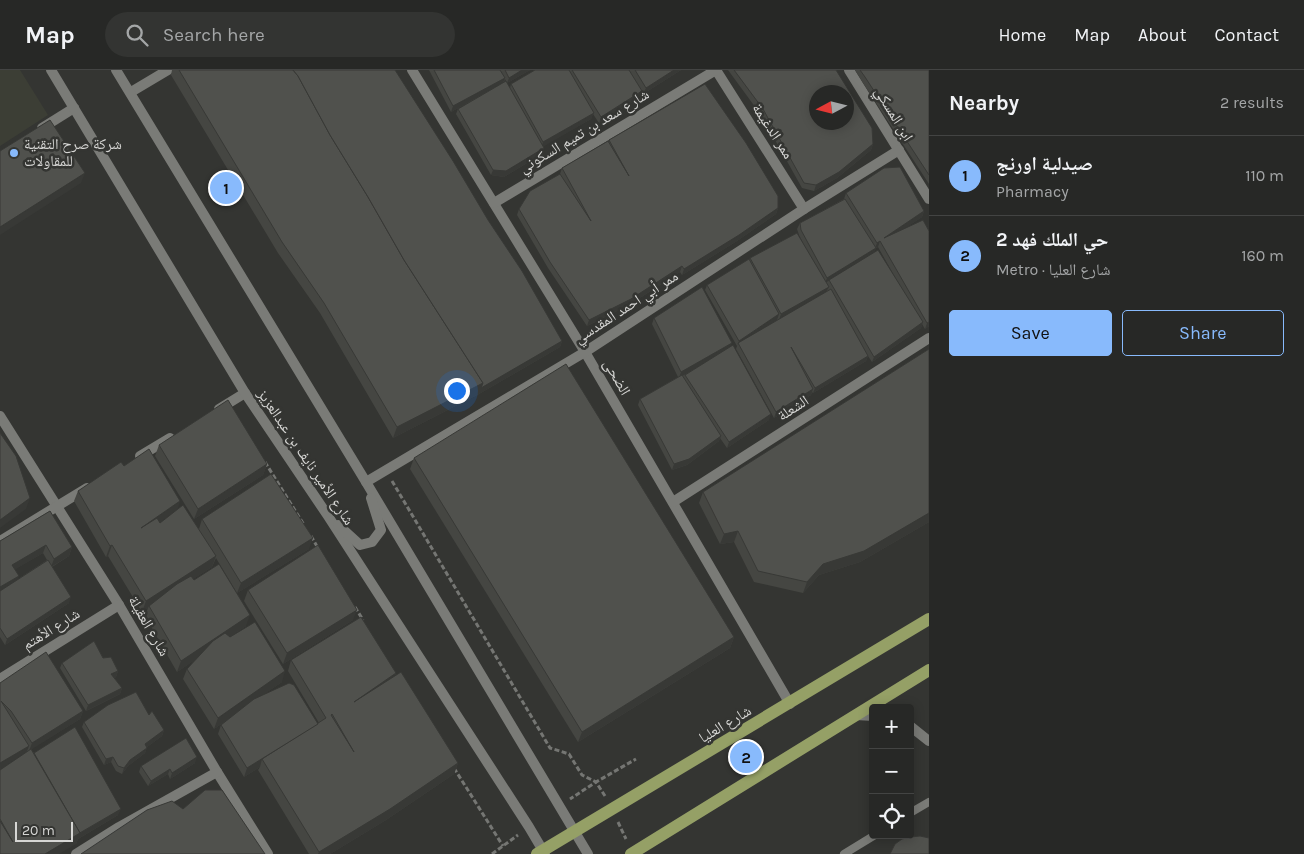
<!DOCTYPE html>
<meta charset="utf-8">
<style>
:root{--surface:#272826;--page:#333432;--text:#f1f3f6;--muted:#a4a6a7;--line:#434443;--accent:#88bafc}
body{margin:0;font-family:Karla,"Noto Naskh Arabic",sans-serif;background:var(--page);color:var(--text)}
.controls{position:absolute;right:15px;bottom:15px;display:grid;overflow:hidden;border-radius:5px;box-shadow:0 2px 12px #0003}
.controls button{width:45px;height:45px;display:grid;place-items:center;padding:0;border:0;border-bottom:1px solid var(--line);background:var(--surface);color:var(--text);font:25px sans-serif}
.compass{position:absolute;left:809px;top:15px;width:45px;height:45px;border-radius:50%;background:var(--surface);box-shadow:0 2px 12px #0003;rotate:263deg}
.scale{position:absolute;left:15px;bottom:12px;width:58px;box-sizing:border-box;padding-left:5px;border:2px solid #d6d6d4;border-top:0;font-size:14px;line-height:18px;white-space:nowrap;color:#d6d6d4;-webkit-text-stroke:4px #343532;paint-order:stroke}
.you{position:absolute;left:456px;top:320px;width:18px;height:18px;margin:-12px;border:4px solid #fff;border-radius:50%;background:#1a73e8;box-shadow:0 0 0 8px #1a73e833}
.badge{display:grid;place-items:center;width:32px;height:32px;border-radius:50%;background:var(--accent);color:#111;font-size:16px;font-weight:700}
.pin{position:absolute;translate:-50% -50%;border:2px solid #fff;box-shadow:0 1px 5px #0006}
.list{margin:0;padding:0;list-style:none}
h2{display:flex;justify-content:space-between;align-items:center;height:65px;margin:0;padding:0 20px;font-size:21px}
h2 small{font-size:16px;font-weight:400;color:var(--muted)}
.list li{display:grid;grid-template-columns:32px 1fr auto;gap:15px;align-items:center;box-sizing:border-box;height:80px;padding:0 20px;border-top:1px solid var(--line)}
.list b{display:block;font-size:19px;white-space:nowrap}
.list p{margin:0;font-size:16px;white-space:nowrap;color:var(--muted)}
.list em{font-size:16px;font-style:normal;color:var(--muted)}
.actions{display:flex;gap:10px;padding:15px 20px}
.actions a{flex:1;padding:11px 0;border:1px solid var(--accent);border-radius:5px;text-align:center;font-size:18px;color:var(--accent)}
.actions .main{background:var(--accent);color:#111}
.icon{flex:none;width:28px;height:28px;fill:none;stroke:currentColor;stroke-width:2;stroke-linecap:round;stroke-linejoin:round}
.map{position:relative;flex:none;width:929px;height:784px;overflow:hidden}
header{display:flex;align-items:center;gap:30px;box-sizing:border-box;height:70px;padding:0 25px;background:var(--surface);border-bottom:1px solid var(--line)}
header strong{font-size:24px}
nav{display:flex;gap:28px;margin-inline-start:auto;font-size:18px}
.search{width:350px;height:45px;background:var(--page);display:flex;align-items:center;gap:12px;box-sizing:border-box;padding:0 18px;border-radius:28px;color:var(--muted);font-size:19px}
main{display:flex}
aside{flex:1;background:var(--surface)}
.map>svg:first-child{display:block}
</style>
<header>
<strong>Map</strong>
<div class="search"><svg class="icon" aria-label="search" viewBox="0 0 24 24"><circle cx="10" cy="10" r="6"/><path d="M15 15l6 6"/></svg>Search here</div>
<nav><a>Home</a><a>Map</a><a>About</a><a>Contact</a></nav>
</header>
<main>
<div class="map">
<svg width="929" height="784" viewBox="0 0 929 784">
<rect width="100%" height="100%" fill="#343532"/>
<!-- built -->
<path fill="#3c3e35" d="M0 0H20L48 45 0 76Z"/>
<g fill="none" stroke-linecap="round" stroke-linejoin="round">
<!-- path -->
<g stroke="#757673" stroke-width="3" stroke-dasharray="5 2.5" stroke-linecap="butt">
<path d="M265 392 304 455"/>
<path d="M392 411 550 678 569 684 582 705 596 712 570 729"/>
<path d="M311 466 318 478"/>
<path d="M355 537 363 550"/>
<path d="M454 698 503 776"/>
<path d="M605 726 596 712 636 689"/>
<path d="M618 752 626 769"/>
<path d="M492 784 518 765"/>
</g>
<!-- service -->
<g stroke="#7a7b77" stroke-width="8">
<path d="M910 743 929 732"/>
<path d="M844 784 875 765"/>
</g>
<!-- minor -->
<g stroke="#7a7b77" stroke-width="10">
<path d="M412 0 585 282 790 634"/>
<path d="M716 0 804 139"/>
<path d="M849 0 929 129"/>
<path d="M131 22 168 0"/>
<path d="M42 58 74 38"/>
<path d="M494 133 716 0"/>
<path d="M219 339 245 323"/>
<path d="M0 346 119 535 217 702 268 784"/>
<path d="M140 386 170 368"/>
<path d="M366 412 585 282 804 139 899 80"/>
<path d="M673 432 929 268"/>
<path d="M0 471 87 418"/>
<path d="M0 609 119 535"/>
<path d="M856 645 873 646"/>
<path d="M910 656 929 671"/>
<path d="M76 784 119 757 217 702"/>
</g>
<!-- tertiary -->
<g stroke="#7a7b77" stroke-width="10">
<path d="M51 0 245 323 328 446 529 757 545 784"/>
<path d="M116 0 366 412 588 784"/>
<path d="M338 455 360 475 372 472 381 460 371 428"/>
</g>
<!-- primary -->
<g stroke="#95a066" stroke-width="12">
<path d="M537 784 929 549"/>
<path d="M631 784 929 600"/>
</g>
</g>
<!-- wall -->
<g fill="#454642" fill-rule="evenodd">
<path d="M172 0H395L562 271 560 277 479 324 393 368 320 243 278 183 171 5Z"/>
<path d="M429 0H530L507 13 505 9 504 12 510 18 511 14 535 0H681L643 24 642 22 640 27 599 53 593 44 591 49 543 76 544 78 542 84 504 107 491 105 456 44 458 39 471 31 451 42Z"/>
<path d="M728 0H836L873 74 871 80 837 108 814 121 802 118 761 45Z"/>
<path d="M855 0H929V114L863 13Z"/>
<path d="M609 70 778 138 776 144 737 171 682 205 680 202 629 235 587 256 548 198 517 145 519 139 560 104 562 98 608 72Z"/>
<path d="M846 123 924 141 922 147 905 158 929 161V256L925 259 922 254 921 258 872 292 868 286 866 291 813 323 812 322 811 325 774 348 736 279 737 276 705 220 707 215 749 190 750 188 806 179 799 165 797 159 800 153 844 129ZM878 177 900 216 874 182 876 178Z"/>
<path d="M654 248 730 277 769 350 727 378 720 368 719 371 687 395 672 400 638 335 640 329 678 307 652 254Z"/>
<path d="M929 279V452L860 492 819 505 803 523 754 512 734 472 720 474 699 433 703 422Z"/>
<path d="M159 375 267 394 263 405 194 449 155 386Z"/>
<path d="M414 388 734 567 730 578 578 672 410 399Z"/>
<path d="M124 396 177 440 199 459 202 449 309 479 237 523 216 488 212 497 193 509 246 556 229 567 282 612 264 624 318 654 319 653 288 601 291 590 396 603 395 606 458 693 454 704 386 750 330 784H309L258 700 260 697 244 707 218 664 221 655 230 648 214 659 183 609 187 599 196 589 177 602 145 546 148 538 142 542 108 486 106 487 74 431 78 421Z"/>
<path d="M50 441 72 477 69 486 52 497 69 533 5 575 0 567V471ZM43 483 47 490 18 509 15 499Z"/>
<path d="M248 520 353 550 283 594 244 531Z"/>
<path d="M103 588 118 601 116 607 114 608 122 618 120 624 86 641 60 598 62 593Z"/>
<path d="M0 613 83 641 80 649 31 679 34 683 118 745 78 769 76 774 0 784V700L12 692 0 699Z"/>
<path d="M149 645 164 660 162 666 147 677 145 683 128 696 122 704 116 701 111 692 104 695 82 657 84 652Z"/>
<path d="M195 693 170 709 168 704 148 716 139 702 141 696Z"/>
</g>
<!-- shaded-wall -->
<g fill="#383936">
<path d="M522 0H530L507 13 509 8Z"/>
<path d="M674 0H681L643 24 646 18Z"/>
<path d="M505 8 503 13 451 42 453 36Z"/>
<path d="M642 21 640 27 599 53 601 47Z"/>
<path d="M594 43 591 49 541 78 543 72Z"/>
<path d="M873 74 871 80 837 108 814 121 816 115Z"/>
<path d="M544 78 542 84 504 107 491 105 493 100Z"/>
<path d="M85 103 81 113 0 165V157Z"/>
<path d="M778 138 776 144 737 171 682 205 684 199Z"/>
<path d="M924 141 922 147 882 174 884 168Z"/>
<path d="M880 171 878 177 875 178 877 173Z"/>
<path d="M876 178 874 184 825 213 827 208Z"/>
<path d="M682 196 680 202 629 235 587 256 589 250Z"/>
<path d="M829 217 826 222 779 250 781 244Z"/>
<path d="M779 244 777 250 739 275 738 273 737 276 739 271Z"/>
<path d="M923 252 921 258 872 292 874 287Z"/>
<path d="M929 252V256L925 259 927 253Z"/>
<path d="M562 271 560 277 479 324 393 368 397 357Z"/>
<path d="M732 273 730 278 679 308 681 302Z"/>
<path d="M868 286 866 291 813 323 815 318Z"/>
<path d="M813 319 811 325 774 348 776 342Z"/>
<path d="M771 344 769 350 727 378 729 372Z"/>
<path d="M721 366 719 371 687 395 672 400 674 394Z"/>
<path d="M267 394 263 405 194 449 198 439Z"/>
<path d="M30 428 26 439 0 458V450Z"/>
<path d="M180 431 177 442 137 468 141 458Z"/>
<path d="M929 443V452L860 492 819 505 803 523 807 512 823 494Z"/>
<path d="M738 461 734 472 720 474 724 464Z"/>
<path d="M313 468 309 479 237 523 241 513Z"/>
<path d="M46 475 43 483 9 503 12 495Z"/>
<path d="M112 475 108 486 106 487 110 476Z"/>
<path d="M72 477 69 486 51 497 54 489Z"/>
<path d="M216 486 212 497 150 537 149 536 148 538 142 542 146 531Z"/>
<path d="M19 506 16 514 0 524V517Z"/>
<path d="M71 527 69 533 5 575 7 569Z"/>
<path d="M357 540 353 550 283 594 287 583Z"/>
<path d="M250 545 246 556 177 602 181 591Z"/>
<path d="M734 567 730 578 578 672 582 662Z"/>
<path d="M118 601 116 607 109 610 111 604Z"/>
<path d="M285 601 282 612 214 659 218 648Z"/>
<path d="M396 603 392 614 354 632Z"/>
<path d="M122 618 120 624 86 641 88 635Z"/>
<path d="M83 641 80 649 29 681 32 673Z"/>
<path d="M318 654 262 689 260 697 244 707 247 698Z"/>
<path d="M164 660 162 666 143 680 145 674Z"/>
<path d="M29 676 26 684 0 699V693Z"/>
<path d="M147 678 145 683 128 696 122 704 124 698 130 690Z"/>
<path d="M113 687 111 692 104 695 106 689Z"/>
<path d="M197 687 195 693 170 709 172 703Z"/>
<path d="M458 693 454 704 386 750 330 784H318L319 782Z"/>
<path d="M170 699 168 704 148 716 151 711Z"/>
<path d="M121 739 118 745 78 769 76 774 59 784H45Z"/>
</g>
<!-- building -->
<g fill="#50514d" stroke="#383936" fill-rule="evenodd">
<path d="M179 0H293L298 6 330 65 368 127 404 190 483 313 397 357 324 233 282 172Z"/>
<path d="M293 0H395L453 91 488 150 522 201 562 271 481 318 483 313 404 190 368 127 330 65 298 6Z"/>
<path d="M434 0H500L505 8 453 36Z"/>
<path d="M505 0H522L509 8Z"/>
<path d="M535 0H569L594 43 543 72 511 14Z"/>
<path d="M572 0H629L642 21 601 47Z"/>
<path d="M635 0H674L646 18Z"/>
<path d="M734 0H836L872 58 873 74 839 102 816 115 804 113 763 39ZM816 22H846V52H816Z"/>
<path d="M860 0H929V105L865 7Z"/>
<path d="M506 11 544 78 506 101 493 100 458 39Z"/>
<path d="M705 14 746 73 778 126V138L739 165 684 199 682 196 631 229 589 250 550 192 519 139 530 121 560 104 591 151 562 98 608 71 629 106 609 70Z"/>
<path d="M50 50 85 103 0 157V81Z"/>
<path d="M900 97 924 141 884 168 923 150 929 161V252L927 253 880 171 877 173 846 123 884 98Z"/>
<path d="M845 129 876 178 827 208 801 160 800 153Z"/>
<path d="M797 163 829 217 781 244 750 188Z"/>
<path d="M878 180 923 252 874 287 829 210Z"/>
<path d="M749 189 779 244 739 271 707 215Z"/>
<path d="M702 217 732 273 681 302 654 248Z"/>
<path d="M831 219 868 286 815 318 791 277 813 319 776 342 738 273Z"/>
<path d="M733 275 771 344 729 372 685 305Z"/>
<path d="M929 279V443L864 481 823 494 807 512 758 501 738 461 724 464 703 422Z"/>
<path d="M566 294 734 567 582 662 414 388Z"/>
<path d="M682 305 721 366 689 389 674 394 640 329Z"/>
<path d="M228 330 267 394 198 439 159 375Z"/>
<path d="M0 363 16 386 30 428 0 450Z"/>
<path d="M149 379 180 431 141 458 157 448 160 453 183 435 216 486 146 531 112 475 110 476 78 421 121 392 124 396Z"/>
<path d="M271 404 313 468 241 513 202 449Z"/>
<path d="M50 441 72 477 54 489 46 475 12 495 19 506 0 517V471Z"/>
<path d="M318 475 357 540 287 583 248 520Z"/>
<path d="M48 490 71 527 7 569 0 558V521Z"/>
<path d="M219 494 250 545 181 591 149 536 177 514 191 506 194 510Z"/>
<path d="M361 547 396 603 354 632 401 602 458 693 390 739 319 782 262 689 326 648 291 590ZM332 644 354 682 331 645Z"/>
<path d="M255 552 285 601 218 648 187 599 213 571 225 563 230 567Z"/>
<path d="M94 571 103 588 111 587 118 601 111 604 122 618 88 635 62 593Z"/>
<path d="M46 582 83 641 32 673 11 641 1 631 29 676 0 693V613Z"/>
<path d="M289 613 294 615 318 654 247 698 221 655 254 629Z"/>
<path d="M136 622 149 645 152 641 164 660 145 674 147 678 130 690 124 698 118 696 113 687 106 689 84 652 108 635Z"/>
<path d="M75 657 121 739 78 764 80 763 34 683Z"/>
<path d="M186 668 197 687 172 703 170 699 151 711 141 696Z"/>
<path d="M31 679 80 763 45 784H0V751L13 772 0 749V700Z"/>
<path d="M205 720H222L265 784H81L147 740 172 731 183 739Z"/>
<path d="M920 766 929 768V784H890L895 774 902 769 911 767Z"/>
</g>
<!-- markers -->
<circle fill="#88bafc" stroke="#343532" stroke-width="2" cx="14" cy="83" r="5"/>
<g text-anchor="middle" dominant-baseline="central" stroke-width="5" stroke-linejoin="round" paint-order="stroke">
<!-- street labels -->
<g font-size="15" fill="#d6d6d4" stroke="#343532">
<text transform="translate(894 44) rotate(59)">ابن المسكي</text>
<text transform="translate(584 61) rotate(-31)">شارع سعد بن تميم السكوني</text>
<text transform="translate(773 61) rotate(57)">ممر الدغيمة</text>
<text transform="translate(626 237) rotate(-33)">ممر أبي احمد المقدسي</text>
<text transform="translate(617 307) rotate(60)">الضحى</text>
<text transform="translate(793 338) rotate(-33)">الشعلة</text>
<text transform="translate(306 387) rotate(56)">شارع الأمير نايف بن عبدالعزيز</text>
<text transform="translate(149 556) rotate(60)">شارع العقيلة</text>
<text transform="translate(51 559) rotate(-32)">شارع الأهتم</text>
<text transform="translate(725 654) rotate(-31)">شارع العليا</text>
</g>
<!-- poi labels -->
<g font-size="15" fill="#d6d6d4" stroke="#343532" text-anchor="start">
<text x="24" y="74">شركة صرح التقنية<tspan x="24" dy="17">للمقاولات</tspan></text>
</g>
</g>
</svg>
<div class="controls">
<button>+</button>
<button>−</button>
<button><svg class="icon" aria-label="locate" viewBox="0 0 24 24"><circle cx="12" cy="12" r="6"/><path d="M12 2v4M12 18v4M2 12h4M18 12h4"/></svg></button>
</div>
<svg class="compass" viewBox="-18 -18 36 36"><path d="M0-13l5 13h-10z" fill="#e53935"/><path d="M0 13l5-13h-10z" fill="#a4a6a7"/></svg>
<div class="scale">20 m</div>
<div class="you"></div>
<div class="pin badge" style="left:226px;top:118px">1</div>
<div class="pin badge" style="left:746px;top:687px">2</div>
</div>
<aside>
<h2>Nearby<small>2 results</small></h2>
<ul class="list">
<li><span class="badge">1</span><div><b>صيدلية اورنج</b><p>Pharmacy</p></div><em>110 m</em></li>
<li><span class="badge">2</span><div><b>حي الملك فهد 2</b><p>Metro · شارع العليا</p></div><em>160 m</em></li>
</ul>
<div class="actions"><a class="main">Save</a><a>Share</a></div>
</aside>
</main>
